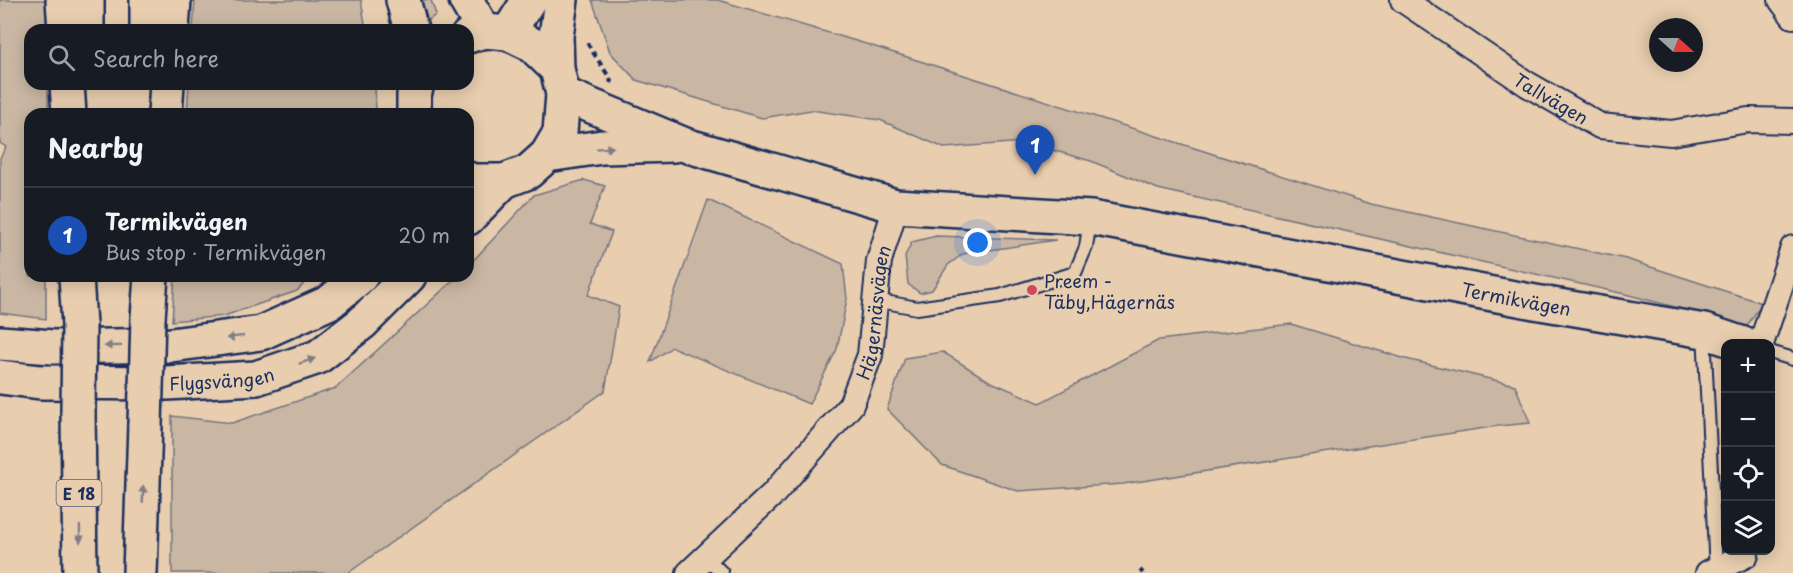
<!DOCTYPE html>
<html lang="en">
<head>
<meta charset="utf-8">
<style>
	body { margin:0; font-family:"Playpen Sans",sans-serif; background:#20242c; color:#f1f3f6 }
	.controls { position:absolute; right:18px; bottom:18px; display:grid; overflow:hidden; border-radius:12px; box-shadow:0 3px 15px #0003 }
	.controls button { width:54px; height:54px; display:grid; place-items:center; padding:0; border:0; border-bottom:2px solid #363941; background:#171b24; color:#f1f3f6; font:30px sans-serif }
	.compass { position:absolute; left:1649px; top:18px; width:54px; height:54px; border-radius:50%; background:#171b24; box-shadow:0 3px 15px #0003; rotate:111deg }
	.you { position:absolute; left:978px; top:243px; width:21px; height:21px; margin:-15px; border:4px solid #fff; border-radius:50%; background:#1a73e8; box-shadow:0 0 0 9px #1a73e833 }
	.badge { display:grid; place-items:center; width:39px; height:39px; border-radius:50%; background:#d1495b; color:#fff; font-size:20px; font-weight:700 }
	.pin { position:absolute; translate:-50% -50px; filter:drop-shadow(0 2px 3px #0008) }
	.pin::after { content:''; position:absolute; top:32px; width:21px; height:18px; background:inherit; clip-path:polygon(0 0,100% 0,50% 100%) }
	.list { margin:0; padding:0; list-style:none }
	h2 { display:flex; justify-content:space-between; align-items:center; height:78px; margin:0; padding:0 24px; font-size:26px }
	h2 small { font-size:20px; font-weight:400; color:#9ea1a6 }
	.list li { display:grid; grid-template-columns:39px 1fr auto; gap:18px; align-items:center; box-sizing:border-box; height:96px; padding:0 24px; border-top:2px solid #363941 }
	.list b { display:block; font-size:22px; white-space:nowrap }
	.list p { margin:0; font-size:20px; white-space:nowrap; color:#9ea1a6 }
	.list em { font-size:20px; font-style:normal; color:#9ea1a6 }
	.icon { flex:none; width:33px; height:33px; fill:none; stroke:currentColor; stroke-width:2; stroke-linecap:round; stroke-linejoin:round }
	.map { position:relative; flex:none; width:1793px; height:573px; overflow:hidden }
	.search { position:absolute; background:#171b24; box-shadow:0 3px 15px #0003; left:24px; top:24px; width:450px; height:66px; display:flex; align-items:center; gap:15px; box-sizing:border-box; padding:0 21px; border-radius:18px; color:#9ea1a6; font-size:22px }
	.panel { position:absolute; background:#171b24; box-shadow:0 3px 15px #0003; left:24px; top:108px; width:450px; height:174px; border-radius:18px }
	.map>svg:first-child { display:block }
	.green { fill:#cab7a3; stroke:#727380; stroke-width:1.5 }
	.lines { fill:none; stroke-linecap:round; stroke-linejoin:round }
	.lane-casing { stroke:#1b2f5e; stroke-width:16 }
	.street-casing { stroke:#1b2f5e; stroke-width:28 }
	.secondary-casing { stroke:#1b2f5e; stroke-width:38 }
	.highway-casing { stroke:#1b2f5e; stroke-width:38 }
	.path { stroke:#1b2f5e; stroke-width:4; stroke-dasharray:6 4.5; stroke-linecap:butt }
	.lane { stroke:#e8ceaf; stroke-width:12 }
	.street { stroke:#e8ceaf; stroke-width:24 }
	.secondary { stroke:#e8ceaf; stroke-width:33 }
	.highway { stroke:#e8ceaf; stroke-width:33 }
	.highway-bridge-casing { stroke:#1b2f5e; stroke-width:38; stroke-linecap:butt }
	.highway-bridge { stroke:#e8ceaf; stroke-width:33 }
	.oneway { fill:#827e86 }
	.poi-dot { fill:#d1495b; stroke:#e8ceaf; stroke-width:2 }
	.labels { text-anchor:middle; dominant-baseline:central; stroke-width:4.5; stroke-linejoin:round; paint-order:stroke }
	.shield { fill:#e8ceaf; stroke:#585f76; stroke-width:1.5 }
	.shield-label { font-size:16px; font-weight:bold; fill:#1b2f5e }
	.street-label { font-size:18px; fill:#1b2f5e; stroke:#e8ceaf }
	.poi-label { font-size:18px; fill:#1b2f5e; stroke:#e8ceaf; text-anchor:start }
</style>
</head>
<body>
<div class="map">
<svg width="1793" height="573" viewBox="0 0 1793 573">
	<rect width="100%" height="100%" fill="#e8ceaf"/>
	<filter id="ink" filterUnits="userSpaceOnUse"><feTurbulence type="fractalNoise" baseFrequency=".0167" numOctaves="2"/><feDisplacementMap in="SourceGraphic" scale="12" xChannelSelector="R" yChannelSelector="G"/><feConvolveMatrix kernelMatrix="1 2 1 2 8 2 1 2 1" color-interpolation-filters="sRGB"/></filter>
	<g filter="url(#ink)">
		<!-- green -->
		<path class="green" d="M0,0H48V30H30V84H48V114H30V276H46V319L0,313V158L6,147L0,143Z
			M195,0H361L366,30H193Z
			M418,0H431L436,15L424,23Z
			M592,0H718L866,44L1371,204L1626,259L1762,303L1747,326L1629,295L1158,189L1091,161L1024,142L944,148L880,120L811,110L762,118L636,80L610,52Z
			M189,84H375L376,114H187Z
			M584,180L605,186L590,224L612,232L588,295L619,307L605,391L348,573H172V416L232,423L336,388L458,276H468V266L534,195Z
			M708,200L843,264L847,299L837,349L809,404L672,347L650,362Z
			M936,236L1056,240L963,254L948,265L932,290L920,293L908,284L905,256L912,242Z
			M175,276H311L297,291L224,316L172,321Z
			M1291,324L1406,359L1515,385L1530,423L1498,426L1123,484L1018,491L942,465L887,409L905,358L943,352L989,381L1040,403L1159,340Z"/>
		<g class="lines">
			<!-- lane casing -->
			<g class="lane-casing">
				<path id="lane" d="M875,300L917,308L1000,296L1075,273L1086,247L1090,220
					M1704,332L1716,571
					M1770,352L1793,359
					M707,558L722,573"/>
			</g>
			<!-- street casing -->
			<g class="street-casing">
				<g id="street">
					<path id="s1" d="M1403,0L1527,84L1600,126L1671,133L1748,120L1793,121"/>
					<path d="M1781,0L1793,16"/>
					<path d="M1761,344L1793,248"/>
					<path id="s2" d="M689,573L773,494L851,405L870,355L879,261L896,206"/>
					<path d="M1708,573L1746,555"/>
				</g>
			</g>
			<!-- secondary casing -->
			<g class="secondary-casing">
				<g id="secondary">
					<path d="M508,33L529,0"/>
					<path d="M468,36L484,31L508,33L531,44L557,69L563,94L560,133L547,155L528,172L504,181H473L468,179"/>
					<path d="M557,69L556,36L561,0"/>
					<path id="s3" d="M563,94L685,145L896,206L1091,218L1535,302L1704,331L1743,344"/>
					<path d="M414,114V95L417,84"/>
					<path d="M547,155L602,147L674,145"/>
					<path d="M468,218L504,181"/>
					<path d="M0,343L53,347L171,345L261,333L330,302L361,276"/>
					<path id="s4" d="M0,377L40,382L167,383L256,378L318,357L362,323L409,276"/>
				</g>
			</g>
			<!-- highway casing -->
			<g class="highway-casing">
				<path id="highway" d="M63,0L65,30
					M147,0V30
					M403,0L411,30
					M466,0L484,31
					M87,30V0
					M172,30L174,0
					M67,84L69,114
					M165,114L167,84
					M76,276L79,325
					M148,318L151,276
					M78,412L80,573
					M140,573L145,424"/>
			</g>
			<!-- path -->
			<path class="path" d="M587,43L611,80L610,83
				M1140,573L1143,570"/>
			<!-- lane -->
			<use href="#lane" class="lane"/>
			<!-- street -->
			<use href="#street" class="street"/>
			<!-- secondary -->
			<use href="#secondary" class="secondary"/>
			<!-- highway -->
			<use href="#highway" class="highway"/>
			<!-- highway-bridge casing -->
			<g class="highway-bridge-casing">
				<path id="highway-bridge" d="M78,412L79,325
					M145,424L148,318"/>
			</g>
			<!-- highway-bridge -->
			<use href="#highway-bridge" class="highway-bridge"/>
		</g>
		<!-- one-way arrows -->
		<defs><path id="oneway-solid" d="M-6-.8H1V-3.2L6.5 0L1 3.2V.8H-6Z" transform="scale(1.5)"/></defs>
		<g class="oneway">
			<use href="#oneway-solid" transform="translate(605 148) rotate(-4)"/>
			<use href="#oneway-solid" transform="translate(235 337) rotate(173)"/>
			<use href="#oneway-solid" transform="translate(113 346) rotate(179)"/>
			<use href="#oneway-solid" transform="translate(307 361) rotate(-19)"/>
			<use href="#oneway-solid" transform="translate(143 494) rotate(-88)"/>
			<use href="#oneway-solid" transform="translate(80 534) rotate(89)"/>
		</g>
	</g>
	<!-- markers -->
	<circle class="poi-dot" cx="1032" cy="290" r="6"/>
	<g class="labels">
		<!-- shield labels -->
		<rect class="shield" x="56.5" y="480" width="45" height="26" rx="4.5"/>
		<g class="shield-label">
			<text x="79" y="493">E 18</text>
		</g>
		<!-- street labels -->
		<g class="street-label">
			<text stroke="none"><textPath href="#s1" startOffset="178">Tallvägen</textPath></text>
			<text stroke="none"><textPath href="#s3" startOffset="980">Termikvägen</textPath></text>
			<text stroke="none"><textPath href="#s2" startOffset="330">Hägernäsvägen</textPath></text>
			<text stroke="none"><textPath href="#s4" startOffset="222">Flygsvängen</textPath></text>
		</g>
		<!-- poi labels -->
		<g class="poi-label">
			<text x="1044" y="280">Preem -<tspan x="1044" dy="21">Täby,Hägernäs</tspan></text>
		</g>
	</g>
</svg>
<div class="controls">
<button>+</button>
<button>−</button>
<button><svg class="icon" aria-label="locate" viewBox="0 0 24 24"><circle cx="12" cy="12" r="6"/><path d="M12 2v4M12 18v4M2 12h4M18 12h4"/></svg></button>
<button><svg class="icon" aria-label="layers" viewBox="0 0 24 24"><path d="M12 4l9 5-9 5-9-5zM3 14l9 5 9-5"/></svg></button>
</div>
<svg class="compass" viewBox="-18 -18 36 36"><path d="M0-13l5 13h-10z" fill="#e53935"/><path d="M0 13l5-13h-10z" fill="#9ea1a6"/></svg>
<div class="you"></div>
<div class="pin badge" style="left:1035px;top:175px;background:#1a4fb4">1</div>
<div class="search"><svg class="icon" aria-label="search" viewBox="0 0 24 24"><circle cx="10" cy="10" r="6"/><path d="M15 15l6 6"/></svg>Search here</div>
<section class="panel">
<h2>Nearby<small></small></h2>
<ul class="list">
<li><span class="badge" style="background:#1a4fb4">1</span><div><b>Termikvägen</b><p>Bus stop · Termikvägen</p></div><em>20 m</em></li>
</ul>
</section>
</div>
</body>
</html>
